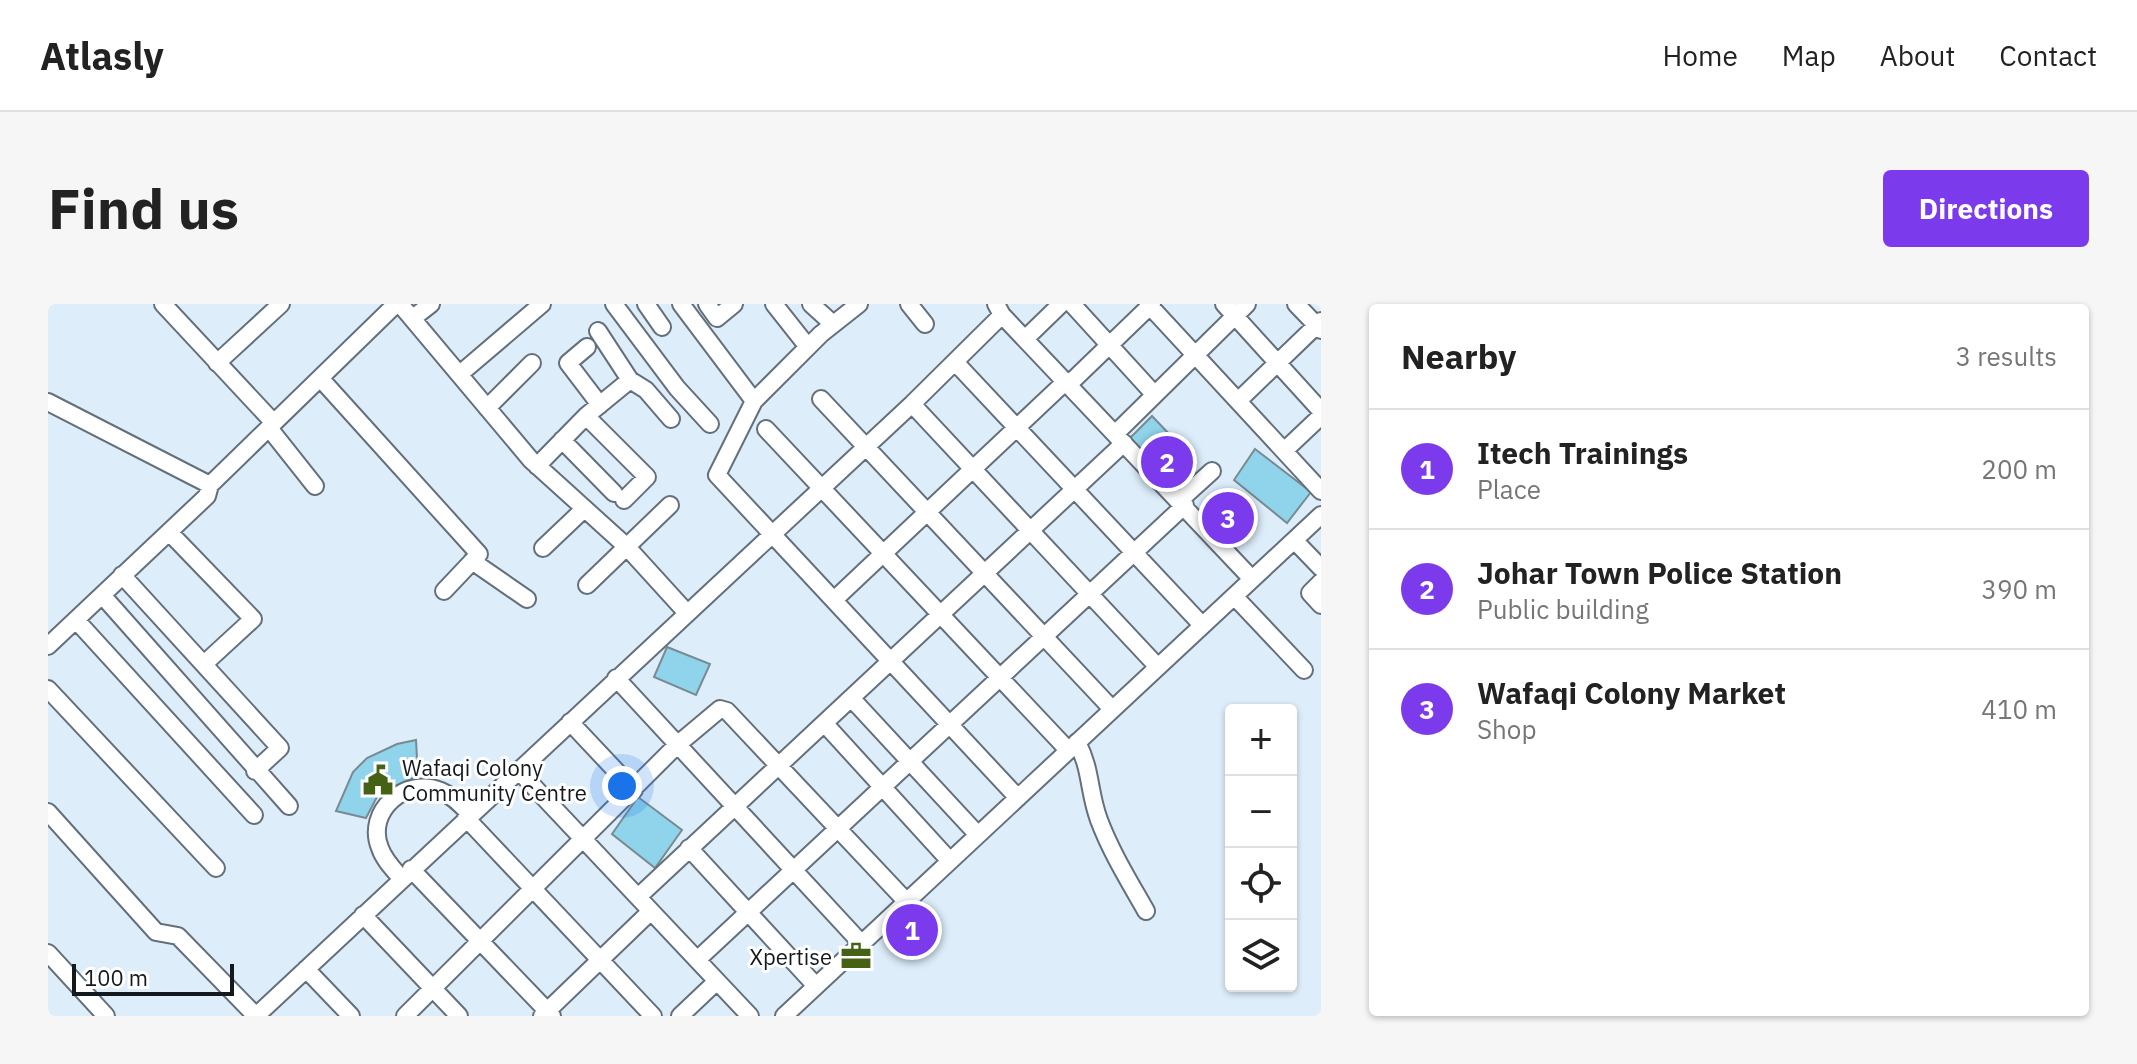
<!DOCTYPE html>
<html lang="en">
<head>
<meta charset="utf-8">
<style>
	body { margin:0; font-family:"IBM Plex Sans",sans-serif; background:#f6f6f6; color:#222 }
	.controls { position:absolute; right:24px; bottom:24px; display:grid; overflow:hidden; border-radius:8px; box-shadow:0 2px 6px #0004 }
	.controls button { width:72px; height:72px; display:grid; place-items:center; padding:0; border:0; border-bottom:2px solid #e0e0e0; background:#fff; color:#222; font:40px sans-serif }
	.scale { position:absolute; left:24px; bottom:20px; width:162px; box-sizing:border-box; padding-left:8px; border:4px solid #13191d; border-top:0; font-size:22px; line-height:28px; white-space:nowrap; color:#13191d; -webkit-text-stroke:6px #fff; paint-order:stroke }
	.you { position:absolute; left:574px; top:482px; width:28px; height:28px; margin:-20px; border:6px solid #fff; border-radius:50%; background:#1a73e8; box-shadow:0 0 0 12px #1a73e833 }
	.badge { display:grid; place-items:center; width:52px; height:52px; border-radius:50%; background:#7c3aed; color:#fff; font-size:26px; font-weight:700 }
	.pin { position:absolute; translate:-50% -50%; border:4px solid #fff; box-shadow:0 2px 8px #0006 }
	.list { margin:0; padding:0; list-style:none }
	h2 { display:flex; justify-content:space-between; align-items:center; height:104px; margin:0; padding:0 32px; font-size:34px }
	h2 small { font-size:26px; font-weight:400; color:#767676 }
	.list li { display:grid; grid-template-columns:52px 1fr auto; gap:24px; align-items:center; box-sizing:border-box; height:120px; padding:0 32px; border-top:2px solid #e0e0e0 }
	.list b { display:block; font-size:30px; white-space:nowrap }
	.list p { margin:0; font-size:26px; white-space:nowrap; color:#767676 }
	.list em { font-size:26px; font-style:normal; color:#767676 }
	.icon { flex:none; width:44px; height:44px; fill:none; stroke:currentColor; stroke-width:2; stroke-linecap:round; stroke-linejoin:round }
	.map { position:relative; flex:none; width:1273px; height:712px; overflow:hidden; border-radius:8px }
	header { display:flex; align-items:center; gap:48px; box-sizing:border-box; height:112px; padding:0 40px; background:#fff; border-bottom:2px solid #e0e0e0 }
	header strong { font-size:38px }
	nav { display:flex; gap:44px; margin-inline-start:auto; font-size:28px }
	.intro { display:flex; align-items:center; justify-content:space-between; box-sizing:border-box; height:192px; padding:0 48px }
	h1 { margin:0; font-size:56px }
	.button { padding:20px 36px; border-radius:8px; background:#7c3aed; color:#fff; font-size:28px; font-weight:700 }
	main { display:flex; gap:48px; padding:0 48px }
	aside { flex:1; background:#fff; border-radius:8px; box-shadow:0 2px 6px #0004 }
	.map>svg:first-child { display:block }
	.building { fill:#90d4eb; stroke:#788b92; stroke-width:2 }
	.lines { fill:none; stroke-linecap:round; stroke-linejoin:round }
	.minor-casing { stroke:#63707c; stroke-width:20 }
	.minor { stroke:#fff; stroke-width:16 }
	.labels { text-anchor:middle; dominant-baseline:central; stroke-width:6; stroke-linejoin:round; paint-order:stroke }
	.poi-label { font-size:22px; fill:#13191d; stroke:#fff; text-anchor:start }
</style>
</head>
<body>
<header>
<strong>Atlasly</strong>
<nav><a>Home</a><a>Map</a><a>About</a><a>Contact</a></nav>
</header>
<div class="intro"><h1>Find us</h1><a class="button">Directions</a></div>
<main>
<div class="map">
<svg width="1273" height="712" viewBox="0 0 1273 712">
	<rect width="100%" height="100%" fill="#ddedfa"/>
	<!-- building -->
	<path class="building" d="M1104,112L1143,153L1119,177L1080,136Z
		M1207,145L1263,188L1239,219L1186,176Z
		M619,343L662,360L648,391L606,373Z
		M368,436L370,472L331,489L318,514L288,507L305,468L319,454L349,440Z
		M590,493L634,526L607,564L564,530Z"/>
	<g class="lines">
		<!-- minor casing -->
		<g class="minor-casing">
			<path id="minor" d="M115,0L226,119
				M352,0L483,156L578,242L639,309
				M566,0L629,84L662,120
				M598,0L614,23
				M633,0L706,97
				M659,0L669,14L686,0
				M726,0L760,43
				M763,0L785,20
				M811,0L773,30L706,97L669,171L970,494
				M861,0L877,20
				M948,0L954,11L1204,275
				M1024,0L1106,90
				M1100,0L1273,187
				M1176,0L1273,107
				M1248,0L1273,26
				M365,14L383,0
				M550,27L582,76
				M977,35L1013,0
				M539,43L520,59L552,101
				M907,58L1154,321
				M169,59L233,0
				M413,69L494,0
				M272,74L431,250L396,287
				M1019,82L1104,0
				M773,95L1064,405
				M1190,97L1273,17
				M0,98L162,181
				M864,100L1109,362
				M439,104L484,59
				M538,112L599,173L576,196
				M221,124L267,182
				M718,125L1020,446
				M1068,129L1199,0
				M514,136L566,189
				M1236,147L1273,112
				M489,162L538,112L582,76L598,86L623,115
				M1132,196L1164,167
				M121,228L205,315L156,360
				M1247,237L1273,264
				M495,244L535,206
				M424,257L479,295
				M74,271L232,444L207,467
				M1273,278L1262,289L1273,301
				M539,281L622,201
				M54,291L241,502
				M1186,292L1256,366
				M786,296L1016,79
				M28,316L206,511
				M0,342L159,192L162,181L348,0
				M568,374L813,639
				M0,385L168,564
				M804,395L930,531
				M522,418L586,486
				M777,420L902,557
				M1029,438C1044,467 1040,486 1051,516C1063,548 1081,577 1098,607
				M470,466L702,712
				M0,508L108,628L130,632L208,712
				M418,514L605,712
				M641,544L768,682
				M363,565L504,712
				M354,575C346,566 336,556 332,544C317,507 358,472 393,487C405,492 413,501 422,510
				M590,593L1076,139
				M315,611L411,712
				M0,649L58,712
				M649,656L1137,201
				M258,665L303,712
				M208,712L864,100L954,11
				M357,712L629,441L672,405L679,407L858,597
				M494,712L603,607
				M632,712L669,677
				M736,712L1273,211"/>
		</g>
		<!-- minor -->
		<use href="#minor" class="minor"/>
	</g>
	<!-- icons -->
	<defs>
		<g id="civic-bare" transform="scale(2.4)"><path d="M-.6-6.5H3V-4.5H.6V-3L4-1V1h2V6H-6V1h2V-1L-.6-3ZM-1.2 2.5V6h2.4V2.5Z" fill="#456214" stroke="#fff" stroke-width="2.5" paint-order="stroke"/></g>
		<g id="office-bare" transform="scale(2.4)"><path d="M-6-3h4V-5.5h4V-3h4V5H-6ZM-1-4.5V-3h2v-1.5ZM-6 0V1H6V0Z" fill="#456214" stroke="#fff" stroke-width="2.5" paint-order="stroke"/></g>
	</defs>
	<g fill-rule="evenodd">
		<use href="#civic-bare" x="330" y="476"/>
		<use href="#office-bare" x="808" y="652"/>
	</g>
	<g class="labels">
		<!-- poi labels -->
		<g class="poi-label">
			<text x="354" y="463">Wafaqi Colony<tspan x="354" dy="25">Community Centre</tspan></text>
			<text x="784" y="652" text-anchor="end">Xpertise</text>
		</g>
	</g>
</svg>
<div class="controls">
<button>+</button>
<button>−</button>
<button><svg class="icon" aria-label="locate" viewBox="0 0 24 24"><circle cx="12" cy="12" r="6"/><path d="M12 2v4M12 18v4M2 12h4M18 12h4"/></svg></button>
<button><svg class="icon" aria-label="layers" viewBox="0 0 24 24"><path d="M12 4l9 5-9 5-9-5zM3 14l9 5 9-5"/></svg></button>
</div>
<div class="scale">100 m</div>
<div class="you"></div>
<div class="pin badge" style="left:864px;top:626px">1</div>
<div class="pin badge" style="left:1119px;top:158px">2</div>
<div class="pin badge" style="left:1180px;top:214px">3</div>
</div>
<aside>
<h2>Nearby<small>3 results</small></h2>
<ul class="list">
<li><span class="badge">1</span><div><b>Itech Trainings</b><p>Place</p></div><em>200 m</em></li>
<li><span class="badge">2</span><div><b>Johar Town Police Station</b><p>Public building</p></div><em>390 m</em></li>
<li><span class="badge">3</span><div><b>Wafaqi Colony Market</b><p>Shop</p></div><em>410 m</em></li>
</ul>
</aside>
</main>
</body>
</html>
